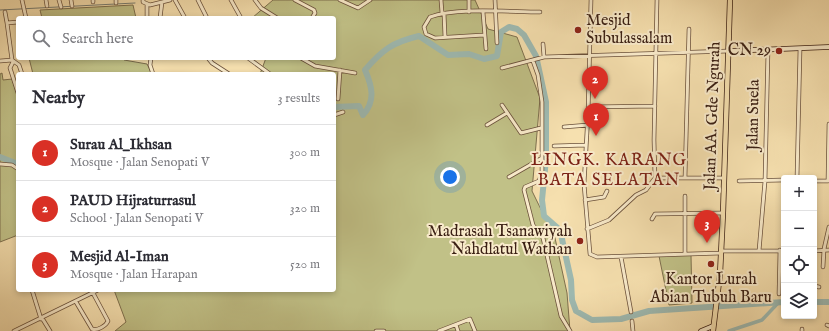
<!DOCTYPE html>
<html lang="en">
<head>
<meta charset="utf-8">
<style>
	body { margin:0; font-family:"IM FELL English",serif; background:#f2f2f3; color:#2b2b33 }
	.controls { position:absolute; right:12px; bottom:12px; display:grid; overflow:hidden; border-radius:4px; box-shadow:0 2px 6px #0003 }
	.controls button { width:36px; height:36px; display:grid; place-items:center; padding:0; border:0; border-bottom:1px solid #e1e1e2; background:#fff; color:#2b2b33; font:20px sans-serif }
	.you { position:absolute; left:450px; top:177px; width:14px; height:14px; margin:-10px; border:3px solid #fff; border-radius:50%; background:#1a73e8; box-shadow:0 0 0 6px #1a73e833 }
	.badge { display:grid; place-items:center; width:26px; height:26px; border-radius:50%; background:#d93025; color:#fff; font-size:13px; font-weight:700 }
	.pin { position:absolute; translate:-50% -33px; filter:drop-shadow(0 1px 2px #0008) }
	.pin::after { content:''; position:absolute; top:21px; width:14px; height:12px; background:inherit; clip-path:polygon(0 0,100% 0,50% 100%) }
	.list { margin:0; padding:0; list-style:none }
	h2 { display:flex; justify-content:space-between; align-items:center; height:52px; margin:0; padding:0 16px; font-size:17px }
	h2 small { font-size:13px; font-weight:400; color:#7c7c81 }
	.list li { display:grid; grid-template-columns:26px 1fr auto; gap:12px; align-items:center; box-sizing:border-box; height:56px; padding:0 16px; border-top:1px solid #e1e1e2 }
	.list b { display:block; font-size:15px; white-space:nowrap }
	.list p { margin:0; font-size:13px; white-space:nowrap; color:#7c7c81 }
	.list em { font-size:13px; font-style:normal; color:#7c7c81 }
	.icon { flex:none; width:22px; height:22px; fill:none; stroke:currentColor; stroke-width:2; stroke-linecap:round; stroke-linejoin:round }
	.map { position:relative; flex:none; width:829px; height:331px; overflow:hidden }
	.search { position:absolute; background:#fff; box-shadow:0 2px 6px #0003; left:16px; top:16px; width:320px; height:44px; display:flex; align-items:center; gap:10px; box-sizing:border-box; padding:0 14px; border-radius:4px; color:#7c7c81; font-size:15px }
	.panel { position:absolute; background:#fff; box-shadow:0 2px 6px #0003; left:16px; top:72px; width:320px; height:220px; border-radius:4px }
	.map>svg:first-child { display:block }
	.green { fill:#c1c187; stroke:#7e704e }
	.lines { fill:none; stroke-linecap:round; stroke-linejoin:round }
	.stream { stroke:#767d73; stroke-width:1 }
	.canal { stroke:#9ebbb3; stroke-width:3.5 }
	.river { stroke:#9ebbb3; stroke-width:6 }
	.street-casing { stroke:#6a503b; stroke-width:4.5 }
	.secondary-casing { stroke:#3b2014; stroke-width:5.5 }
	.primary-casing { stroke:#3b2014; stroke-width:6 }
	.street { stroke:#f9ebcb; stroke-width:3 }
	.secondary { stroke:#f9ebcb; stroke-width:4 }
	.primary { stroke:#f6e0af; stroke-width:4.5 }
	.poi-dot { fill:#8f2418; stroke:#f9ebcb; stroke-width:1.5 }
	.labels { text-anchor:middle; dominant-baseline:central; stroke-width:4; stroke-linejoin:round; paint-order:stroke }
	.poi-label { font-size:16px; fill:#3b2014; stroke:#f9ebcb; text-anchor:end }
	.street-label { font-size:16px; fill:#3b2014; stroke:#f9ebcb }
	.neighbourhood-label { font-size:17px; letter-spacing:1px; fill:#7a1f14; stroke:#f9ebcb }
</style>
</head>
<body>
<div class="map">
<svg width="829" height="331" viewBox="0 0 829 331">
	<rect width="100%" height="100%" fill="#f6e0af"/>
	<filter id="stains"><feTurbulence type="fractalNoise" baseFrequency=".005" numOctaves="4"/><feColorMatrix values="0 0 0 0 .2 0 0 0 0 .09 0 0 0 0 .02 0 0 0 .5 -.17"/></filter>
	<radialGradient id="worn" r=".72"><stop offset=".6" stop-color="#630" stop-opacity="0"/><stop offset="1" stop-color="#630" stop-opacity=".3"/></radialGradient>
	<!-- green -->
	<path class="green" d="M273,0H475L488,29L517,37L540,98L532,191L555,238L567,293L570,331H115L126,322L114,290H334V74H260L266,58H334V18H252Z
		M133,5L136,18H42L40,10Z
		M29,58H123L124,60L147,64L152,74H33Z
		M2,73L3,80L12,79L18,97V235L0,242V74Z
		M691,255L692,303L669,305L659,256Z"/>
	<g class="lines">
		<!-- stream -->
		<path class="stream" d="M0,10L135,3"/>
		<!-- canal -->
		<path class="canal" d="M729,331L762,320L779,302"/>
		<!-- river -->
		<path class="river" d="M334,107L359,106L363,115C376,101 372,86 365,70C382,50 393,42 419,36L448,55L469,54L484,59L497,56L501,32L509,27L517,29L524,35L536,56L546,102V159L542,200L544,216L560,230L571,280L572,300L576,311L592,320L621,319L649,311L784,302
			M0,157L18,164
			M814,302H829"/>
		<!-- street casing -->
		<g class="street-casing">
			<path id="street" d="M22,0L26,18
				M46,0L47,6
				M59,0L61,7
				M71,0L72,6
				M93,0V2
				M116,0V3
				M143,0V2L150,5L170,0
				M175,0L185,18
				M198,0L207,18
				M231,0L241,18
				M255,0L261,8L277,18
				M295,0L314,10L315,13L312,18
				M340,0L358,8L370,0
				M441,0L442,13
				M469,0V12
				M495,0L497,43
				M591,0L588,114L584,184L590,254L597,257L721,253
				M657,0L654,140L655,178H723
				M147,4V18
				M5,12L7,23
				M483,12L486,49
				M444,13L445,37
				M160,18L162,2
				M484,35L435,38L426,34L424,27L430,17C456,7 511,12 540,12
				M543,44L544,57
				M151,58L150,65L153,74
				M208,58L212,63L229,74
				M248,58L270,74
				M301,58L315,66L355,73
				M12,60L7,23L18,22
				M0,61L12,60L19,65L22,74
				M533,61L538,75L542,102V173L539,181L525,187L524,190L533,225L543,238L561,316L570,331
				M13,62L10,68L18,93
				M502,68L544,57L729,51
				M338,99L340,70
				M502,105L521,133L541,128
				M589,107L655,106
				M334,115L343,112
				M487,125L507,113
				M564,127L588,125
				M554,146L586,145
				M0,164L12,165L18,169
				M509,177L542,158
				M685,178L689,29
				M797,178L800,49
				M739,181L784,180
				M814,181H828
				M828,181L829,124
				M685,196V254
				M585,200L604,197L607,191
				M652,219L655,214L723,213
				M587,229L609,220L636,195L646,190L655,178
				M721,251H784
				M759,251L765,181L768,50
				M814,251L829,250
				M621,257L631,312
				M823,267L824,249L829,227
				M814,286L819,287
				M32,290L41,319
				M779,294L780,250
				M76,302L92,329C97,331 106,326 108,321L93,293
				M42,318L50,331
				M632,321L633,331
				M456,325L458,331
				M827,325L829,326
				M14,331L98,290
				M376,331H384
				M439,331L470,319L475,331
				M802,331V329"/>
		</g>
		<!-- secondary casing -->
		<g class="secondary-casing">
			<path id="secondary" d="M729,51L829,47
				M701,331L713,326"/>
		</g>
		<!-- primary casing -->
		<g class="primary-casing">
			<path id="primary" d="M713,331L720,274L723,213L730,0"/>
		</g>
		<!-- street -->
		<use href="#street" class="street"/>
		<!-- secondary -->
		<use href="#secondary" class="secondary"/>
		<!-- primary -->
		<use href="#primary" class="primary"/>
	</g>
	<!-- markers -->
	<g class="poi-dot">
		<circle cx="578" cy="30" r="4"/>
		<circle cx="779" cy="51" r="4"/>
		<circle cx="580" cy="241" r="4"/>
		<circle cx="711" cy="264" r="4"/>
	</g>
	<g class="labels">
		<!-- poi labels -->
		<g class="poi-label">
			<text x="586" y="21" text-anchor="start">Mesjid<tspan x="586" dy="18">Subulassalam</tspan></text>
			<text x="771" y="51">CN 29</text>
			<text x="572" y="232">Madrasah Tsanawiyah<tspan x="572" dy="18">Nahdlatul Wathan</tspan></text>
			<text x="711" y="280" text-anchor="middle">Kantor Lurah<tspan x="711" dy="18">Abian Tubuh Baru</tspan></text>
		</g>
		<!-- street labels -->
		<g class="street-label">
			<text transform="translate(754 115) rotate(-89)">Jalan Suela</text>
			<text transform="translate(713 116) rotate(-88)">Jalan AA. Gde Ngurah</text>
		</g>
		<!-- neighbourhood labels -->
		<g class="neighbourhood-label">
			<text x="609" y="160">LINGK. KARANG<tspan x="609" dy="20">BATA SELATAN</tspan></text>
		</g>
	</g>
	<rect width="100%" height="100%" filter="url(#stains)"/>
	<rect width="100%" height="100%" fill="url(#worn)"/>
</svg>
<div class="controls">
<button>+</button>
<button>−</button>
<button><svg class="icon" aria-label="locate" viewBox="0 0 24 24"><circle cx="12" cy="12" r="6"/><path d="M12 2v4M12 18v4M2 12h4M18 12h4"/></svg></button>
<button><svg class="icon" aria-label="layers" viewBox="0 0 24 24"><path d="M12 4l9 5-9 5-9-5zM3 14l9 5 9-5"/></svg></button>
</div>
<div class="you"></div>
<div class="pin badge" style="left:596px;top:136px">1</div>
<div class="pin badge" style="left:595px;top:99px">2</div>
<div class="pin badge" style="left:707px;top:243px">3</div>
<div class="search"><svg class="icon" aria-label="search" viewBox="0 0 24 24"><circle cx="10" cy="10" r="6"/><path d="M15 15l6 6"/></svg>Search here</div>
<section class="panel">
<h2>Nearby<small>3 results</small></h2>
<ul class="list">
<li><span class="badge">1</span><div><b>Surau Al_Ikhsan</b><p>Mosque · Jalan Senopati V</p></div><em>300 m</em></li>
<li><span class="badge">2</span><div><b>PAUD Hijraturrasul</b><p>School · Jalan Senopati V</p></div><em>320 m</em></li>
<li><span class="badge">3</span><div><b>Mesjid Al-Iman</b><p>Mosque · Jalan Harapan</p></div><em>520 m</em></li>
</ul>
</section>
</div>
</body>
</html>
